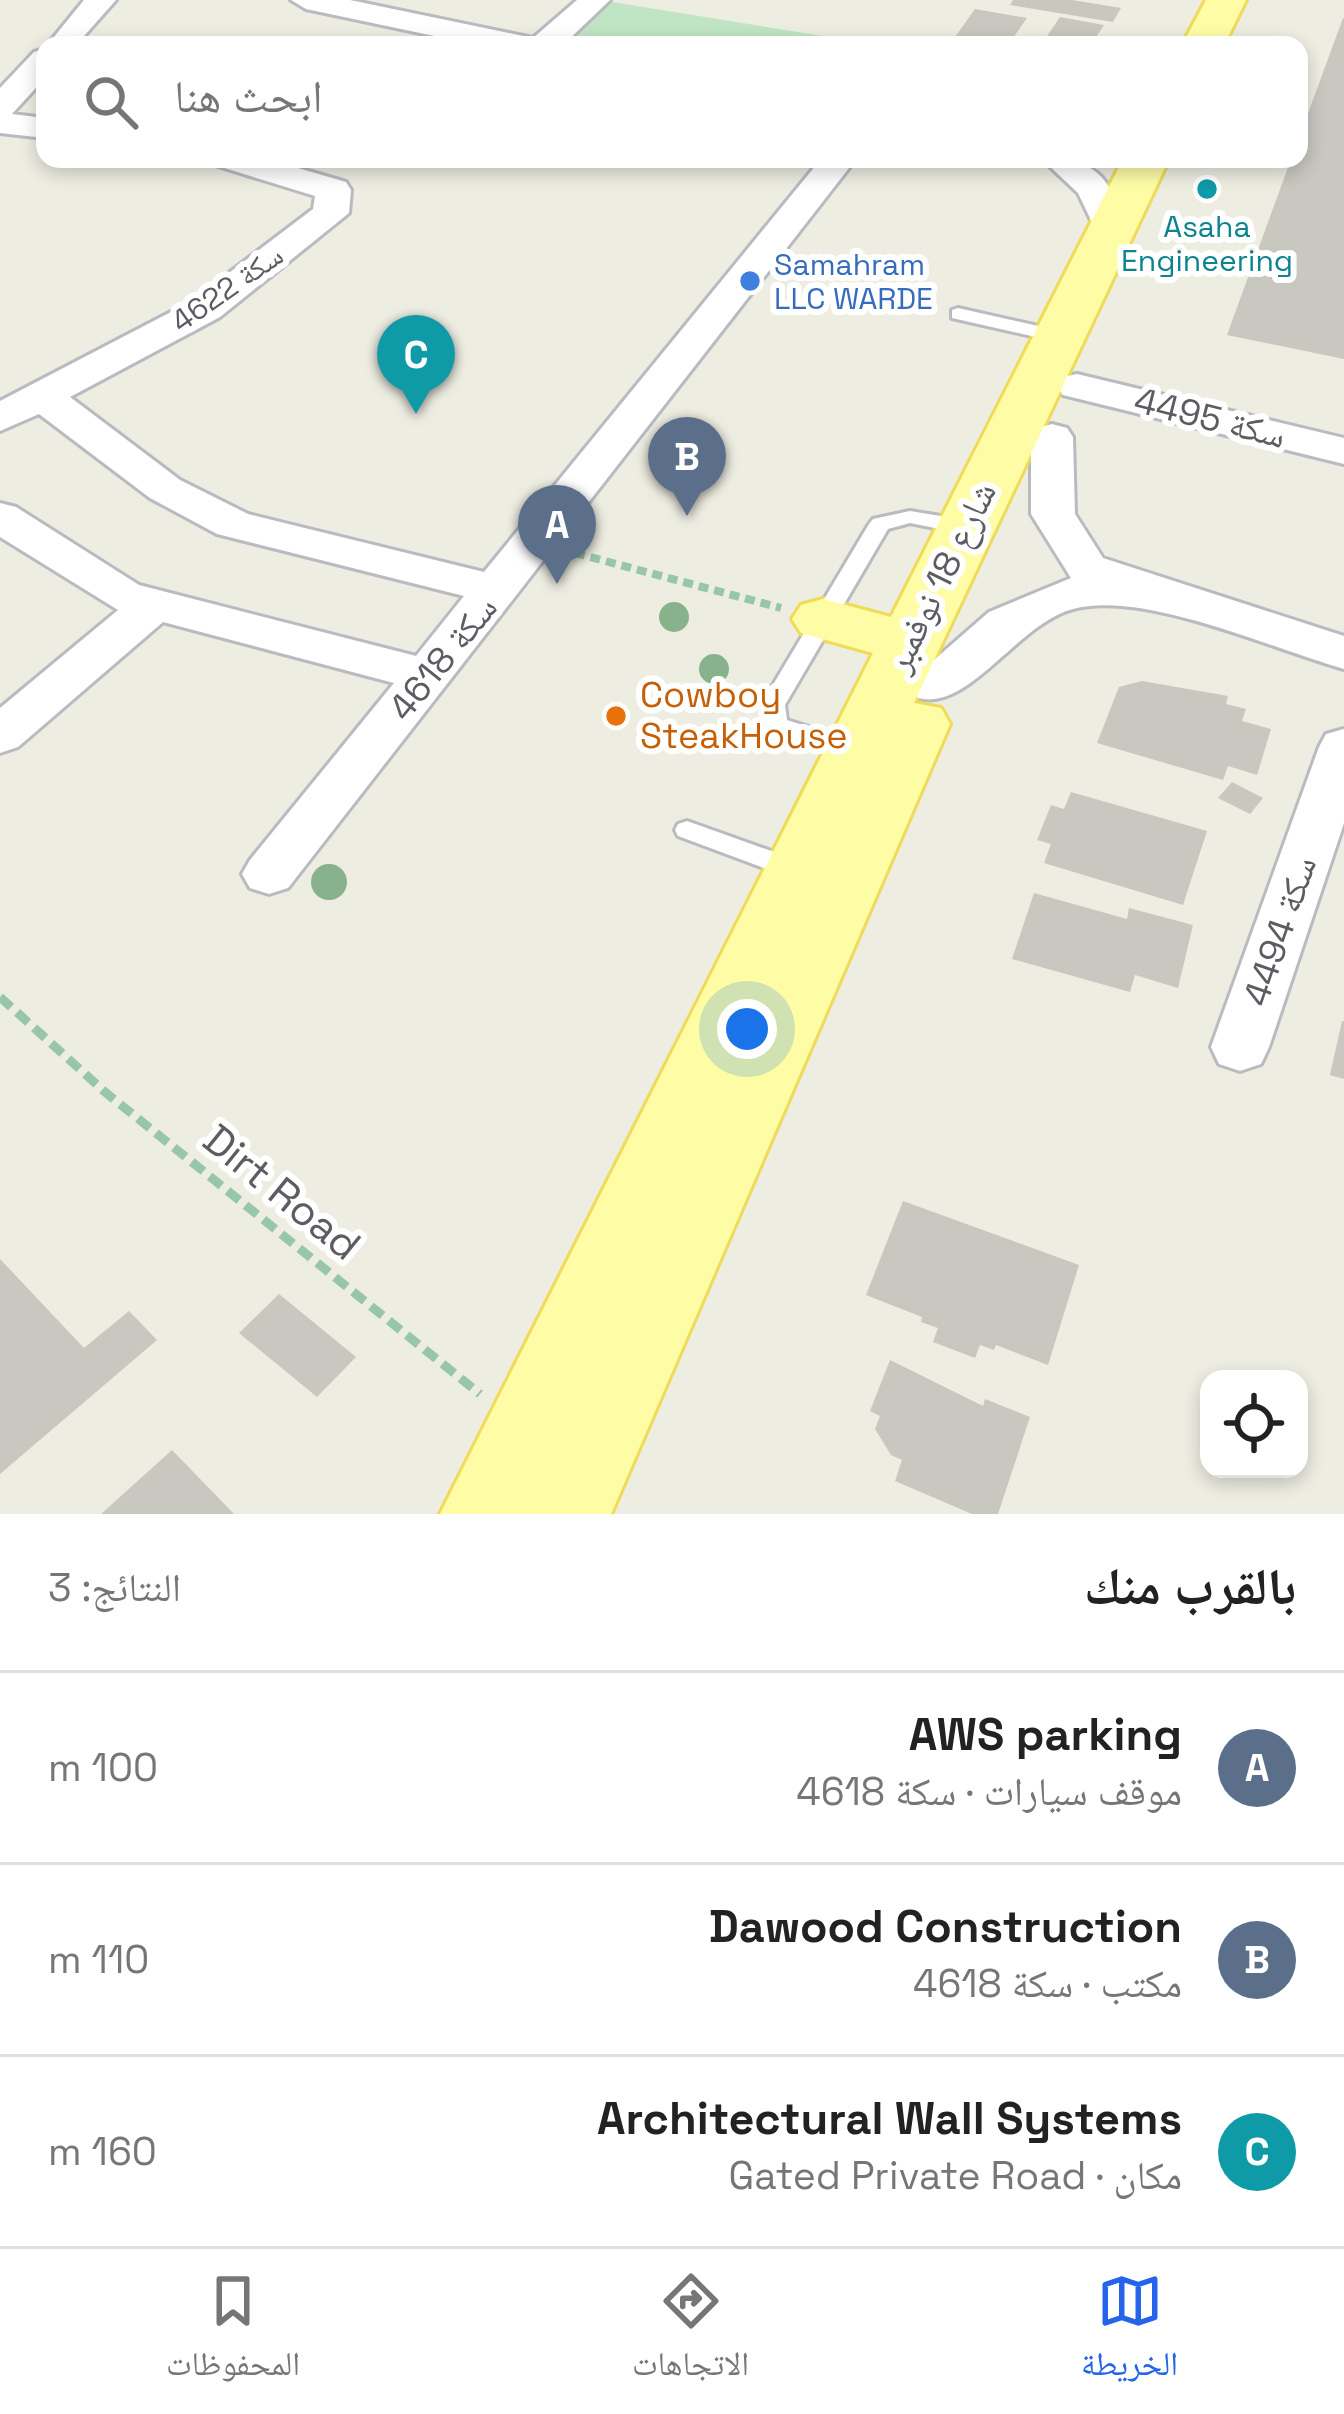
<!DOCTYPE html>
<html lang="ar">
<head>
<meta charset="utf-8">
<style>
	body { margin:0; font-family:"Space Grotesk","Noto Naskh Arabic",sans-serif; background:#f2f2f2; color:#222; direction:rtl }
	.controls { position:absolute; right:36px; bottom:36px; display:grid; overflow:hidden; border-radius:24px; box-shadow:0 6px 18px #0003 }
	.controls button { width:108px; height:108px; display:grid; place-items:center; padding:0; border:0; border-bottom:3px solid #e0e0e0; background:#fff; color:#222; font:60px sans-serif }
	.you { position:absolute; left:747px; top:1029px; width:42px; height:42px; margin:-30px; border:9px solid #fff; border-radius:50%; background:#1a73e8; box-shadow:0 0 0 18px #1a73e833 }
	.badge { display:grid; place-items:center; width:78px; height:78px; border-radius:50%; background:#2563eb; color:#fff; font-size:39px; font-weight:700 }
	.pin { position:absolute; translate:-50% -99px; filter:drop-shadow(0 3px 6px #0008) }
	.pin::after { content:''; position:absolute; top:63px; width:42px; height:36px; background:inherit; clip-path:polygon(0 0,100% 0,50% 100%) }
	.list { margin:0; padding:0; list-style:none }
	h2 { display:flex; justify-content:space-between; align-items:center; height:156px; margin:0; padding:0 48px; font-size:51px }
	h2 small { font-size:39px; font-weight:400; color:#767676 }
	.list li { display:grid; grid-template-columns:78px 1fr auto; gap:36px; align-items:center; box-sizing:border-box; height:192px; padding:0 48px; border-top:3px solid #e0e0e0 }
	.list b { display:block; font-size:45px; white-space:nowrap }
	.list p { margin:0; font-size:39px; white-space:nowrap; color:#767676 }
	.list em { font-size:39px; font-style:normal; color:#767676 }
	.icon { flex:none; width:66px; height:66px; fill:none; stroke:currentColor; stroke-width:2; stroke-linecap:round; stroke-linejoin:round }
	.map { position:relative; flex:none; width:1344px; height:1514px; overflow:hidden; direction:ltr }
	.search { position:absolute; background:#fff; box-shadow:0 6px 18px #0003; left:36px; right:36px; top:36px; height:132px; display:flex; align-items:center; gap:30px; box-sizing:border-box; padding:0 42px; border-radius:24px; color:#767676; font-size:45px }
	.sheet { height:732px; background:#fff }
	nav { display:flex; justify-content:space-around; align-items:center; box-sizing:border-box; height:168px; border-top:3px solid #e0e0e0; background:#fff; font-size:33px; color:#767676 }
	nav a { display:grid; justify-items:center; gap:6px }
	nav .on { color:#2563eb }
	.map>svg:first-child { display:block }
	.green { fill:#bfe5c4 }
	.building { fill:#c8c7c0 }
	.lines { fill:none; stroke-linecap:round; stroke-linejoin:round }
	.lane-casing { stroke:#babbc1; stroke-width:6 }
	.street-casing { stroke:#babbc1; stroke-width:6 }
	.primary-casing { stroke:#f0db59; stroke-width:6 }
	.path-far1 { stroke:#98c6ab; stroke-width:8; stroke-dasharray:10 6; stroke-linecap:butt }
	.path { stroke:#98c6ab; stroke-width:9; stroke-dasharray:15 8; stroke-linecap:butt }
	.lane { fill:#fff; fill-rule:evenodd }
	.street { fill:#fff; fill-rule:evenodd }
	.primary { fill:#fefda6; fill-rule:evenodd }
	.tree { fill:#87b28b }
	.culture-dot { fill:#0f9aa8; stroke:#fff; stroke-width:4.5 }
	.shop-dot { fill:#3f7fe0; stroke:#fff; stroke-width:4.5 }
	.food-dot { fill:#e8710a; stroke:#fff; stroke-width:4.5 }
	.labels { text-anchor:middle; dominant-baseline:central; stroke-width:12; stroke-linejoin:round; paint-order:stroke }
	.far-culture-label { font-size:30px; fill:#0d838f; stroke:#fff }
	.far-shop-label { font-size:30px; fill:#366cbe; stroke:#fff; text-anchor:start }
	.far-street-label { font-size:30px; fill:#5b5d63; stroke:#fff }
	.street-label { font-size:36px; fill:#5b5d63; stroke:#fff }
	.food-label { font-size:36px; fill:#c56008; stroke:#fff; text-anchor:start }
	.near-street-label { font-size:42px; fill:#5b5d63; stroke:#fff }
</style>
</head>
<body>
<div class="map">
<svg width="1344" height="1514" viewBox="0 0 1344 1514">
	<rect width="100%" height="100%" fill="#edede2"/>
	<!-- green -->
	<path class="green" d="M612,2L841,39L852,44L570,45L568,40Z"/>
	<!-- building -->
	<path class="building" d="M1013,0H1072L1121,8L1113,22L1010,5Z
		M975,9L1027,18L1008,45L950,44Z
		M1060,17L1104,25L1091,45H1041Z
		M1343,18H1344V359L1227,335L1291,159H1299V138Z
		M1142,681L1228,696L1226,704L1246,709L1242,721L1271,729L1257,775L1228,766L1223,780L1097,743L1119,687Z
		M1232,782L1263,798L1250,814L1218,798Z
		M1071,792L1207,831L1183,905L1044,863L1051,844L1037,840L1051,805L1064,809Z
		M1034,893L1127,919L1129,908L1193,925L1178,988L1135,975L1130,992L1012,959Z
		M1342,1021H1344V1079L1330,1075Z
		M903,1201L1079,1265L1048,1365L996,1345L994,1350L980,1345L975,1358L933,1342L938,1328L921,1322L922,1317L866,1295Z
		M0,1259L84,1348L129,1311L157,1340L0,1474Z
		M279,1294L356,1357L317,1397L239,1333Z
		M890,1360L983,1406L985,1399L1030,1417L998,1514H972L895,1481L902,1460L891,1455L875,1429L880,1416L870,1411Z
		M172,1450L234,1514H101Z"/>
	<g class="lines">
		<!-- lane casing -->
		<g class="lane-casing">
			<path id="lane" d="M958,308L1065,332L1067,336L1058,342L952,318V310Z
				M910,511L965,520L976,527L965,534L910,523L888,529L785,705L787,720L865,745L869,751L865,757L857,759L768,731L761,705L869,524L873,519Z
				M687,821L805,863L809,870L805,877L796,880L678,836L675,830L678,824Z"/>
		</g>
		<!-- street casing -->
		<g class="street-casing">
			<path id="street" d="M84,0H116L76,45L45,48Z
				M291,0H350L533,38L577,0H610L563,45H477L306,9Z
				M45,49V78L12,114L45,118V138L0,133V88L34,52Z
				M213,159H267L346,182L351,190L349,213L220,317L70,397L180,480L248,514L484,572L821,159H856L288,888L269,894L250,888L242,874L250,860L394,683L163,622L18,747L0,753V708L118,610L0,537V503L16,507L139,585L416,656L464,596L217,534L150,498L39,414L0,431V401L192,301L313,209L315,196L218,166Z
				M1042,159C1099,159 1107,177 1129,227L1124,235H1098L1078,193Z
				M1077,374L1344,438V464L1063,395L1057,386L1063,377Z
				M1052,424L1067,428L1073,437L1075,514L1103,558L1344,636V669C1272,649 1144,590 1073,609C1018,623 969,712 918,698L910,686L918,674L989,612L1071,578L1031,514V437L1037,428Z
				M1344,729V823L1269,1047L1261,1064L1240,1071L1219,1064L1211,1047L1319,747L1326,734Z"/>
		</g>
		<!-- primary casing -->
		<g class="primary-casing">
			<path id="primary" d="M1206,0H1246L1224,45H1182Z
				M1123,159H1169L914,703L941,708L950,724L611,1514H440L873,653L801,633L792,619L801,605L823,599L891,617Z"/>
		</g>
		<!-- path-far1 -->
		<path class="path-far1" d="M575,553L781,608"/>
		<!-- path -->
		<path class="path" d="M0,997L105,1092L480,1394"/>
		<!-- lane -->
		<use href="#lane" class="lane"/>
		<!-- street -->
		<use href="#street" class="street"/>
		<!-- primary -->
		<use href="#primary" class="primary"/>
	</g>
	<!-- trees -->
	<g class="tree">
		<circle cx="674" cy="617" r="15"/>
		<circle cx="714" cy="669" r="15"/>
		<circle cx="329" cy="882" r="18"/>
	</g>
	<!-- markers -->
	<circle class="culture-dot" cx="1207" cy="189" r="12"/>
	<circle class="shop-dot" cx="750" cy="281" r="12"/>
	<circle class="food-dot" cx="616" cy="716" r="12"/>
	<g class="labels">
		<!-- far-culture labels -->
		<g class="far-culture-label">
			<text x="1207" y="226">Asaha<tspan x="1207" dy="34">Engineering</tspan></text>
		</g>
		<!-- far-shop labels -->
		<g class="far-shop-label">
			<text x="774" y="264">Samahram<tspan x="774" dy="34">LLC WARDE</tspan></text>
		</g>
		<!-- far-street labels -->
		<g class="far-street-label">
			<text transform="translate(227 288) rotate(-35)">سكة 4622</text>
		</g>
		<!-- street labels -->
		<g class="street-label">
			<text transform="translate(1210 418) rotate(14)">سكة 4495</text>
			<text transform="translate(941 577) rotate(-64)">شارع 18 نوفمبر</text>
			<text transform="translate(443 658) rotate(-51)">سكة 4618</text>
			<text transform="translate(1280 931) rotate(-71)">سكة 4494</text>
		</g>
		<!-- food labels -->
		<g class="food-label">
			<text x="640" y="695">Cowboy<tspan x="640" dy="41">SteakHouse</tspan></text>
		</g>
		<!-- near-street labels -->
		<g class="near-street-label">
			<text transform="translate(282 1192) rotate(39)">Dirt Road</text>
		</g>
	</g>
</svg>
<div class="controls">
<button><svg class="icon" aria-label="locate" viewBox="0 0 24 24"><circle cx="12" cy="12" r="6"/><path d="M12 2v4M12 18v4M2 12h4M18 12h4"/></svg></button>
</div>
<div class="you"></div>
<div class="pin badge" style="left:557px;top:584px;background:#5c6f8a">A</div>
<div class="pin badge" style="left:687px;top:516px;background:#5c6f8a">B</div>
<div class="pin badge" style="left:416px;top:414px;background:#0f9aa8">C</div>
<div class="search"><svg class="icon" aria-label="search" viewBox="0 0 24 24"><circle cx="10" cy="10" r="6"/><path d="M15 15l6 6"/></svg>ابحث هنا</div>
</div>
<section class="sheet">
<h2>بالقرب منك<small>النتائج: 3</small></h2>
<ul class="list">
<li><span class="badge" style="background:#5c6f8a">A</span><div><b>AWS parking</b><p>موقف سيارات · سكة 4618</p></div><em>100 m</em></li>
<li><span class="badge" style="background:#5c6f8a">B</span><div><b>Dawood Construction</b><p>مكتب · سكة 4618</p></div><em>110 m</em></li>
<li><span class="badge" style="background:#0f9aa8">C</span><div><b>Architectural Wall Systems</b><p>مكان · Gated Private Road</p></div><em>160 m</em></li>
</ul>
</section>
<nav>
<a class="on"><svg class="icon" aria-label="map" viewBox="0 0 24 24"><path d="M3 6l6-2 6 2 6-2v14l-6 2-6-2-6 2zM9 4v14M15 6v14"/></svg>الخريطة</a>
<a><svg class="icon" aria-label="directions" viewBox="0 0 24 24"><path d="M12 3l9 9-9 9-9-9zM9 14v-3h6M13 9l2 2-2 2"/></svg>الاتجاهات</a>
<a><svg class="icon" aria-label="saved" viewBox="0 0 24 24"><path d="M7 4h10v16l-5-4-5 4z"/></svg>المحفوظات</a>
</nav>
</body>
</html>
